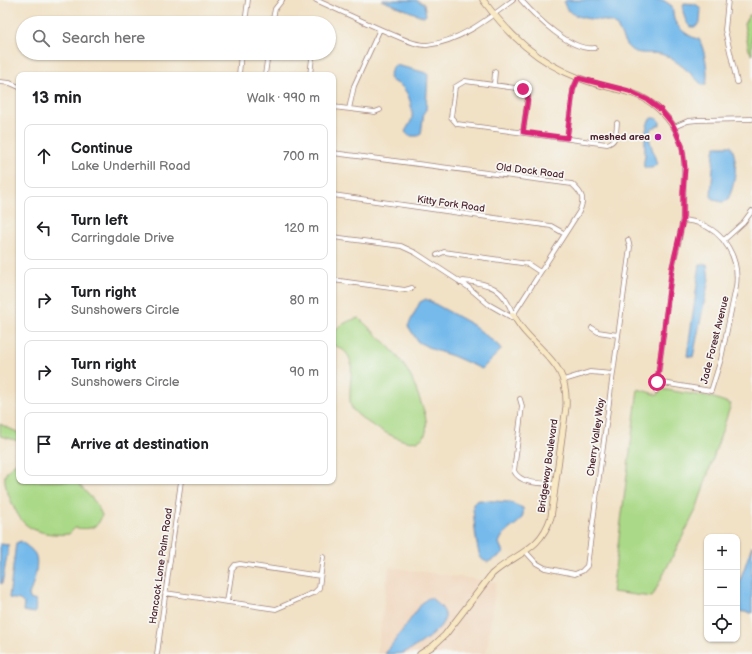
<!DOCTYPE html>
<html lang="en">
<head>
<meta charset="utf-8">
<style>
	body { margin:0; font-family:"Balsamiq Sans",sans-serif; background:#f2f2f2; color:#202124 }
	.controls { position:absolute; right:12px; bottom:12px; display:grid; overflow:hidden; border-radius:8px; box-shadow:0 1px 3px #0004 }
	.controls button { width:36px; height:36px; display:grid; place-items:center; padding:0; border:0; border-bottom:1px solid #e0e0e0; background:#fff; color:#202124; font:20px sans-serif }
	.stop { position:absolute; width:12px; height:12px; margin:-9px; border:3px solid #db2777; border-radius:50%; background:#fff }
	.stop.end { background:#db2777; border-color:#fff; box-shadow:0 1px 4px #0008 }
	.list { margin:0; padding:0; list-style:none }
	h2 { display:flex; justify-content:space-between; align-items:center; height:52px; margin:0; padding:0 16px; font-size:17px }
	h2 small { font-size:13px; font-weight:400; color:#757577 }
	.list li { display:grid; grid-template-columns:26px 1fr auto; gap:12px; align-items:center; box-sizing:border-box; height:64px; margin:0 8px 8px; padding:0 8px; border:1px solid #e0e0e0; border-radius:8px }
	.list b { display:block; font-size:15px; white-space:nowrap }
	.list p { margin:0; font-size:13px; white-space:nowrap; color:#757577 }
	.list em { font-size:13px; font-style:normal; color:#757577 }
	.icon { flex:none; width:22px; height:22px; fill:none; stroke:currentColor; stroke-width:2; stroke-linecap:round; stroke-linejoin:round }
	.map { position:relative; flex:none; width:752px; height:654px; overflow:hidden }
	.search { position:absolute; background:#fff; box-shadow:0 1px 3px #0004; left:16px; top:16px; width:320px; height:44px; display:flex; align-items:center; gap:10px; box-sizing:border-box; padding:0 14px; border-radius:22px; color:#757577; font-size:15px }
	.panel { position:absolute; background:#fff; box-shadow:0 1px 3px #0004; left:16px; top:72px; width:320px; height:412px; border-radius:8px }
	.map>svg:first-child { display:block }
	.built { fill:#f0d6bc }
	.green { fill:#aad987; stroke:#7a7c59 }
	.water { fill:#74baeb; stroke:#5f6c8b }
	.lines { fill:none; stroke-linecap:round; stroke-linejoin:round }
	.street-casing { stroke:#9e8078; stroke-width:5.5 }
	.secondary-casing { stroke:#9e8078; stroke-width:7 }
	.street { stroke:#fff; stroke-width:4 }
	.secondary { stroke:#f8e8c3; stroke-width:5.5 }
	.route { stroke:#db2777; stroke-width:5 }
	.poi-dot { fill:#b5179e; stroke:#f6f6f2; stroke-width:1.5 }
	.labels { text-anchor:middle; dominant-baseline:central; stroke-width:3.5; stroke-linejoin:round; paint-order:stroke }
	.poi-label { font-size:10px; font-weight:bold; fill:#4a1f2b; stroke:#f6f6f2; text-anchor:end }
	.street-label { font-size:10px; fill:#4a1f2b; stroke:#f6f6f2 }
</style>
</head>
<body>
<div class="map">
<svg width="752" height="654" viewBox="0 0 752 654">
	<rect width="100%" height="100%" fill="#f6f6f2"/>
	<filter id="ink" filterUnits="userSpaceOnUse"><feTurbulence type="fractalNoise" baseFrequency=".025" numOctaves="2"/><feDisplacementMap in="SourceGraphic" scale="8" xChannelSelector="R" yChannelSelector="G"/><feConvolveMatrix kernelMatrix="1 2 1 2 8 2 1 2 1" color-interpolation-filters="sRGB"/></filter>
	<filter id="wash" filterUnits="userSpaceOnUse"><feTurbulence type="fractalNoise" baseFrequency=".012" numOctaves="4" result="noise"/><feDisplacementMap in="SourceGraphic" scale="16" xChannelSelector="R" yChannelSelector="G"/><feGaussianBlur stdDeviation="0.9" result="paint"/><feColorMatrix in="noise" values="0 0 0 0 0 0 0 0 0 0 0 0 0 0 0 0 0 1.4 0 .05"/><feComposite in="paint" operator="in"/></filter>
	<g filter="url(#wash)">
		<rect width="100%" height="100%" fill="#f1e1c5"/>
		<!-- built -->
		<path class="built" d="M389,567L496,582L486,654H377Z"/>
		<!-- green -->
		<path class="green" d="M749,15H752V55L749,50L744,24Z
			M359,318C375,334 394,349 405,367C412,377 416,389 420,400C424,411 428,420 426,432C424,441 413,443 406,441C393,438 355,418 351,406C350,403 350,399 350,397C349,375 360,354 333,345C333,342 333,336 334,333C340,324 350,320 359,318Z
			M638,389L658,395L661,389L714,398L731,404L696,510L652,597L612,592Z
			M0,424L19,433V441L0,436Z
			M19,460V481H76L96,503L102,515C98,530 88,529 75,528L69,534C57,535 44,534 33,529C30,528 25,524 23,522C16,514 3,487 5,476C7,469 14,465 19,460Z"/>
		<!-- water -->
		<path class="water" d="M381,0H416L424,4L426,15L424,17Z
			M566,0H663L672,6C673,10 673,15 674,19C677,28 690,38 699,39C705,50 709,73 706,85H702C693,75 675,58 661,54C652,52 636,56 629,48C621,41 621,25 610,22C595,18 569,21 564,3Z
			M684,3L695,4L701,8L700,22L696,27H690C685,21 681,11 684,3Z
			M395,65C400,66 425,72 428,74L426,110L424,112L421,134L418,136H409L405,132C407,127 411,123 412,118C413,108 409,92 401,86C397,82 391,83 389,77L392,68Z
			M652,118H656L660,122V125H657L656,127L651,128L649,138L657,164L652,168H646L644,167C643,162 645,159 645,154C645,139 644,134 649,120Z
			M716,146H731C739,161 735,187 727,201L722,202L714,200L711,196L714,152Z
			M700,264H707L709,279L693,357L687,356Z
			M426,299L473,325L499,346L501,350L482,369L453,356L434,350L418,342L408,326L420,302Z
			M479,500L509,502L523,508C526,526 505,525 499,543L503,552L502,555L488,562C487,562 482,560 482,559C476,554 474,517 473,508V504Z
			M21,541C25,545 32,549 35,554C40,562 33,587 29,594L30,599L36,601L35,613L23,611L24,604L20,600L9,598L16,543Z
			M0,544L9,545L2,584L0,583Z
			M752,546V613L737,611V589Z
			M428,598H431C436,602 443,607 445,614C448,627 414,649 403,653C398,654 390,654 385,654L423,602Z"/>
	</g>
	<g filter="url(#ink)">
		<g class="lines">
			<!-- street casing -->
			<g class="street-casing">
				<path id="street" d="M316,0C340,11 364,22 389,33C399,37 416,46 427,45C459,42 488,19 513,0
					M521,0C536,17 571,52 595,48
					M728,0L725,30L737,82
					M245,23L248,0
					M272,23L275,9L282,0
					M239,75L241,53
					M265,75L268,53
					M310,75L312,58L315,53
					M0,82L10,83L19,87
					M494,84L495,72
					M333,107L375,112L380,110
					M349,109L354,86L380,29
					M523,132L528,97L527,93L523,89L465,81L455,87L451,117L457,124L607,144C617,142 616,132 617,123
					M567,138L573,90L578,78
					M333,153L572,184C583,194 585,199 579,212L513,315
					M333,195L551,226L565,234
					M333,237L401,246L416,253L468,287L488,304L511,317L513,315
					M724,240L743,223L752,211
					M437,255L444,252L528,264L540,272
					M333,280L405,290L412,288
					M460,283L463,281C490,283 504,288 513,315
					M592,328L598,332L618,335
					M564,380L590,372L613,374
					M657,382L711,391L721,359L736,287C740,259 725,232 698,223C693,221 688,221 683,220
					M656,391L672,268L679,240L683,217L684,160L682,146L674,127L688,121L698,120L752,119
					M520,399L522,406L514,471C521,485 543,483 556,484
					M526,552L536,563L545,568L575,574L582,571L587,566L630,247L628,240
					M165,593L276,609L315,592L319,588L323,557
					M227,602L232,569L235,565L240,564L320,576
					M157,654L181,481"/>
			</g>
			<!-- secondary casing -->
			<g class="secondary-casing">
				<path id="secondary" d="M483,0C509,35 537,62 579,78C620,95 644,84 674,127
					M420,654L433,646L445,635L492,574C516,553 540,551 551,517L566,407C568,368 549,359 526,333C521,328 517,321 513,315"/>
			</g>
			<!-- street -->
			<use href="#street" class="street"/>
			<!-- secondary -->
			<use href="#secondary" class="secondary"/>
		</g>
	</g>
	<g class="lines" filter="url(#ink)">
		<!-- route -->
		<path class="route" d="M523,89L527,93L528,97L523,132L567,138L573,90L578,78L629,91L648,100L661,110L671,122L674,127L682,146L685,168L683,192V220L672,268L657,382"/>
	</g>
	<!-- markers -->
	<circle class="poi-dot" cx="658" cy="137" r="4"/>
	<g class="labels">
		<!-- poi labels -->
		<g class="poi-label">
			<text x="650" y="137">meshed area</text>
		</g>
		<!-- street labels -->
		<g class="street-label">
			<text transform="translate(530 171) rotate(7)">Old Dock Road</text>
			<text transform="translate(451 204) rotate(8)">Kitty Fork Road</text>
			<text transform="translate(715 340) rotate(-76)">Jade Forest Avenue</text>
			<text transform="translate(596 437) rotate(-82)">Cherry Valley Way</text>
			<text transform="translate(548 466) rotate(-82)">Bridgeway Boulevard</text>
			<text transform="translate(161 566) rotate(-82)">Hancock Lone Palm Road</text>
		</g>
	</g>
</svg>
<div class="controls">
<button>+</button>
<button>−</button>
<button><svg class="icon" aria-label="locate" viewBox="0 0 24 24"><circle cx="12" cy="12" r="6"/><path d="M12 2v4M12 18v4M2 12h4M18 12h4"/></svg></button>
</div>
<div class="stop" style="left:657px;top:382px"></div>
<div class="stop end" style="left:523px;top:89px"></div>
<div class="search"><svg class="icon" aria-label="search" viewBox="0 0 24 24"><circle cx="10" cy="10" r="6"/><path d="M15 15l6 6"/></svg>Search here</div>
<section class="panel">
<h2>13 min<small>Walk · 990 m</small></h2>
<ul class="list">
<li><svg class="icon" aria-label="ahead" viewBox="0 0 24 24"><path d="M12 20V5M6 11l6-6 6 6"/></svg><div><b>Continue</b><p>Lake Underhill Road</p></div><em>700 m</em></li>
<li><svg class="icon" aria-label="left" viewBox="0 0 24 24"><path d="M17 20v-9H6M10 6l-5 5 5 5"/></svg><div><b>Turn left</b><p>Carringdale Drive</p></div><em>120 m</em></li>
<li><svg class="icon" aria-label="right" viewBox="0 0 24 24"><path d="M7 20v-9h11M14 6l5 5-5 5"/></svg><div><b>Turn right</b><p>Sunshowers Circle</p></div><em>80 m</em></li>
<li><svg class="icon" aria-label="right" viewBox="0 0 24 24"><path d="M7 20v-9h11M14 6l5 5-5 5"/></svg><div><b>Turn right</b><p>Sunshowers Circle</p></div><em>90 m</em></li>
<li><svg class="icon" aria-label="arrive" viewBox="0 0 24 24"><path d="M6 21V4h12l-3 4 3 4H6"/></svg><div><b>Arrive at destination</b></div></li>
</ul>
</section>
</div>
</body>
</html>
